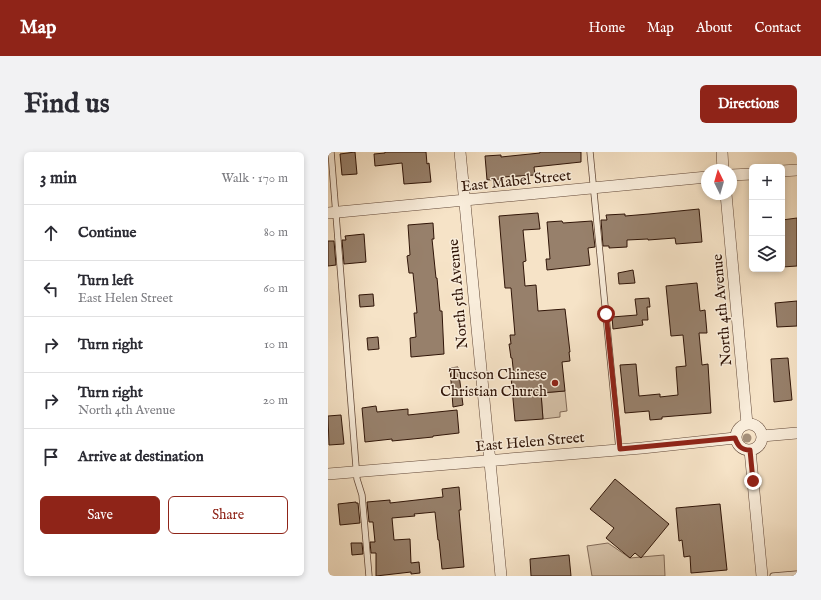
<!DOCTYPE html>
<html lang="en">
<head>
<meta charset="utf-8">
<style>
	body { margin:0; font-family:"IM FELL English",serif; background:#f2f2f3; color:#2b2b33 }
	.controls { position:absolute; right:12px; top:12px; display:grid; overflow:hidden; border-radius:6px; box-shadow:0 2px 6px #0003 }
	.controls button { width:36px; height:36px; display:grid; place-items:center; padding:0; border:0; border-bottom:1px solid #e1e1e2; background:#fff; color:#2b2b33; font:20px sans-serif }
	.compass { position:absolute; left:373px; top:12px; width:36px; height:36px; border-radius:50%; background:#fff; box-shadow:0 2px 6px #0003; rotate:355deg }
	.stop { position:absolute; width:12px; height:12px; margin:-9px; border:3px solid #8f2418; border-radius:50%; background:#fff }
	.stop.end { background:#8f2418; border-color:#fff; box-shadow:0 1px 4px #0008 }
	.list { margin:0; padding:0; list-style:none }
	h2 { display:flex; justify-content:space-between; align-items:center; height:52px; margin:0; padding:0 16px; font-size:17px }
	h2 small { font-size:13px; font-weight:400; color:#7c7c81 }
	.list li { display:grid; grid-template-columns:26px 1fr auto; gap:12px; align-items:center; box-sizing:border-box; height:56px; padding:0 16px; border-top:1px solid #e1e1e2 }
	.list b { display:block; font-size:15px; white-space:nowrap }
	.list p { margin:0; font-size:13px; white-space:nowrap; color:#7c7c81 }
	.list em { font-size:13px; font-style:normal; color:#7c7c81 }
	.actions { display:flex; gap:8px; padding:12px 16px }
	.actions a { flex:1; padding:9px 0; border:1px solid #8f2418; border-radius:6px; text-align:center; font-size:14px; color:#8f2418 }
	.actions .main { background:#8f2418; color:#fff }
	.icon { flex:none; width:22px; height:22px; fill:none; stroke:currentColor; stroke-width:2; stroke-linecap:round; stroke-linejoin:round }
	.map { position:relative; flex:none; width:469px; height:424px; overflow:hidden; border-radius:6px }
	header { display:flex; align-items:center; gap:24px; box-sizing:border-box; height:56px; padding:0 20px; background:#8f2418; color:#fff }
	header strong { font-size:19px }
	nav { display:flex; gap:22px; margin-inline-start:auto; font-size:14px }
	.intro { display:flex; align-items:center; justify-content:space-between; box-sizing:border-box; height:96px; padding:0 24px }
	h1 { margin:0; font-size:28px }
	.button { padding:10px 18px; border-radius:6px; background:#8f2418; color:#fff; font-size:14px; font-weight:700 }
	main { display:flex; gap:24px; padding:0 24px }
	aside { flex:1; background:#fff; border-radius:6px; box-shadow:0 2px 6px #0003 }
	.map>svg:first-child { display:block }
	.green { fill:#d4c0a7; stroke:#826a58 }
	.building { fill:#97806b; stroke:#301508 }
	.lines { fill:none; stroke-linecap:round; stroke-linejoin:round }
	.service-casing { stroke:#624838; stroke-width:7 }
	.minor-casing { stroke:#624838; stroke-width:12 }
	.service { stroke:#f9eddb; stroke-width:5.5 }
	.minor { stroke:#f9eddb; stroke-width:11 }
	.tree { fill:#a48e78 }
	.route { stroke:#8f2418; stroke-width:5 }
	.poi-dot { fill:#8f2418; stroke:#f9eddb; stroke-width:1.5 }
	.labels { text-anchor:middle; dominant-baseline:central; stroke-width:3; stroke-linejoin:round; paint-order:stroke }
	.street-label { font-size:15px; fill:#301508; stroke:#f9eddb }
	.poi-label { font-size:15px; fill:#301508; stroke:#f9eddb; text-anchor:end }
</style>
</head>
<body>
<header>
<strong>Map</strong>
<nav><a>Home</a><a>Map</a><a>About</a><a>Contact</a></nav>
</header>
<div class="intro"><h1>Find us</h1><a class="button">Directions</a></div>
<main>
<aside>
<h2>3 min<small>Walk · 170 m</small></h2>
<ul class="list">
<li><svg class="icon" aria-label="ahead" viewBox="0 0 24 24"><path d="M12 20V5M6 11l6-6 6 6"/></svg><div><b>Continue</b></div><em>80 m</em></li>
<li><svg class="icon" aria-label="left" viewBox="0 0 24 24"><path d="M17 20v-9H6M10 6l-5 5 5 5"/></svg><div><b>Turn left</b><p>East Helen Street</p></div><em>60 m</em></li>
<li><svg class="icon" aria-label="right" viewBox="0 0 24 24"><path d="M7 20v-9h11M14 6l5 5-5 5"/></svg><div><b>Turn right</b></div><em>10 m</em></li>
<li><svg class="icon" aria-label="right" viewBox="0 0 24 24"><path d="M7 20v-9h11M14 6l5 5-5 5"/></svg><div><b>Turn right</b><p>North 4th Avenue</p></div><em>20 m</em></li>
<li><svg class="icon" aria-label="arrive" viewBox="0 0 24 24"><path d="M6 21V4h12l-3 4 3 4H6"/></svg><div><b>Arrive at destination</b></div></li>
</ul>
<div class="actions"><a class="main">Save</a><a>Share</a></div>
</aside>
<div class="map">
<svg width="469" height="424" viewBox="0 0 469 424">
	<rect width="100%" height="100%" fill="#f6e3c7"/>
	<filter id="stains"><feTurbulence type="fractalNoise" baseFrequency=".005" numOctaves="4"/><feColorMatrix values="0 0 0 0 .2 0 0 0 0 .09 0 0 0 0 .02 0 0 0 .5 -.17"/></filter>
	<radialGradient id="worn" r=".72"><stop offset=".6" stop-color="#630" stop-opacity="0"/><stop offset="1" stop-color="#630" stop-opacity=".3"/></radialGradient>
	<!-- green -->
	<path class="green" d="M237,239L239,259L232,260V265L215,267L213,241Z
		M280,391L302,406L336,403L337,424H264L259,394Z"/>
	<!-- building -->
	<path class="building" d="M27,0L29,22L14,23L12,2Z
		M57,0H98L99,12L101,11L103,30L76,32L74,11L47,14L46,2L57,1Z
		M212,0H253V10L206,15L207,23L175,25V27L159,28L157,4L173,3V5L212,1Z
		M371,57L374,90L348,92L347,86L320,88V87L299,88V95L281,96V94H275L273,68H279L278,63L297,62V64L321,62Z
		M210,61L212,77L195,78L198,109L195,110L197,134L208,133L210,159L237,157L242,200H241L242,209L234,210L237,239L213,241L215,267L187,269L183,225H186L184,206H183L181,192H183L182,183H187L183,136H177L171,64Z
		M469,66V114L454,115V68Z
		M234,69L235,71L264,69L267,95L260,96L262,113L219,118L218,107H222L219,70Z
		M105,71L106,87H104L108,126H109L112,159H114L116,202L83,205L82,186L88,185L86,161H89L85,121H81L79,104L82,103L80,73Z
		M36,82L38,110L16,112L14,88H18L17,84Z
		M0,89H6L8,113L0,114Z
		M305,118L307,131L291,132L290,121Z
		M369,131L372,159L377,158L379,181H371L374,213L380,212L383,261L334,265V267L322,268L321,259L297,261L292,213L308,212L311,244L332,242V245L350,243L348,215L358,214L355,183L343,184L338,134Z
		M45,142L46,154L32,155L31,143Z
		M321,146L322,155H319L320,168H314L315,173L285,177L284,165L309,163L307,147Z
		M469,149V174L449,175L447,151Z
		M50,185L51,197L40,198L39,186Z
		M460,206L464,248L446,250L443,207Z
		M130,215L135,253L125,255L122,216Z
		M48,254L49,260L80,257V263L129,258L131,281L105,284V285L64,289V287L37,290L34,256Z
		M13,263L16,292L1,293L0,264Z
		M287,327L341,372L313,406L307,401L302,406L278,386L286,376L262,357Z
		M131,335L133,358H131L136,415L114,417L111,388H110L107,360L86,362L87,364L64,366L66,388L82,387L83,411L91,410L92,421L83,422V420L48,424V401H43L42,390H47L45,370H41L39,350L62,348V351L115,345L114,337Z
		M28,350V351H30L32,371L12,373L10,352Z
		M392,352L399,418L363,421L362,404L356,405L354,388L351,389L348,356Z
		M23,391H34L35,402L24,403Z
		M241,403L243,424H203L202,407Z"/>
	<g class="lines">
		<!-- service casing -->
		<g class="service-casing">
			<path id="service" d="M3,0L29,327L34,343L41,424
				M262,0L291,297
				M445,424L469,422"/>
		</g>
		<!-- minor casing -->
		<g class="minor-casing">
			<path id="minor" d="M132,0L173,424
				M394,0L395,18
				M454,19L469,18
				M403,23L424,22
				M398,42L419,272
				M0,61L379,25
				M408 285a13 13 0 1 1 26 0a13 13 0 1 1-26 0Z
				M434,284L469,281
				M422,298L434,424
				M0,322L314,296L407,286"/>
		</g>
		<!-- service -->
		<use href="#service" class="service"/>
		<!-- minor -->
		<use href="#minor" class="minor"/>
	</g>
	<!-- trees -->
	<circle class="tree" cx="419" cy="286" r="4.5"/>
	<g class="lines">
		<!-- route -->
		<path class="route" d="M278,162L292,297L407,286C410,294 413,298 422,298L425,329"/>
	</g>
	<!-- markers -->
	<circle class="poi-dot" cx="227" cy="231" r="4"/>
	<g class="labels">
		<!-- street labels -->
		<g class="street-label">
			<text transform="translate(188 29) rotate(-6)">East Mabel Street</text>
			<text transform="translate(130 142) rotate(-95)">North 5th Avenue</text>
			<text transform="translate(394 158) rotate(-95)">North 4th Avenue</text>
			<text transform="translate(202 290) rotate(-5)">East Helen Street</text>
		</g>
		<!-- poi labels -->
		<g class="poi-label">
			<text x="219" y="222">Tucson Chinese<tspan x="219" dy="17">Christian Church</tspan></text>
		</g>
	</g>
	<rect width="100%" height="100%" filter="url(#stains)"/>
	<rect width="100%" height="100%" fill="url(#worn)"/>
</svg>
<div class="controls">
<button>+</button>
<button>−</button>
<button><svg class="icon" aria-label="layers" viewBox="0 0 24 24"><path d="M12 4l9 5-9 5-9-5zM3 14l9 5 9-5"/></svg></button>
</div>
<svg class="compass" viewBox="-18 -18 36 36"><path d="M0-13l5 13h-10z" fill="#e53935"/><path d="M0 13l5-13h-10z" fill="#7c7c81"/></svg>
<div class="stop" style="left:278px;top:162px"></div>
<div class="stop end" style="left:425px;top:329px"></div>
</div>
</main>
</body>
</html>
